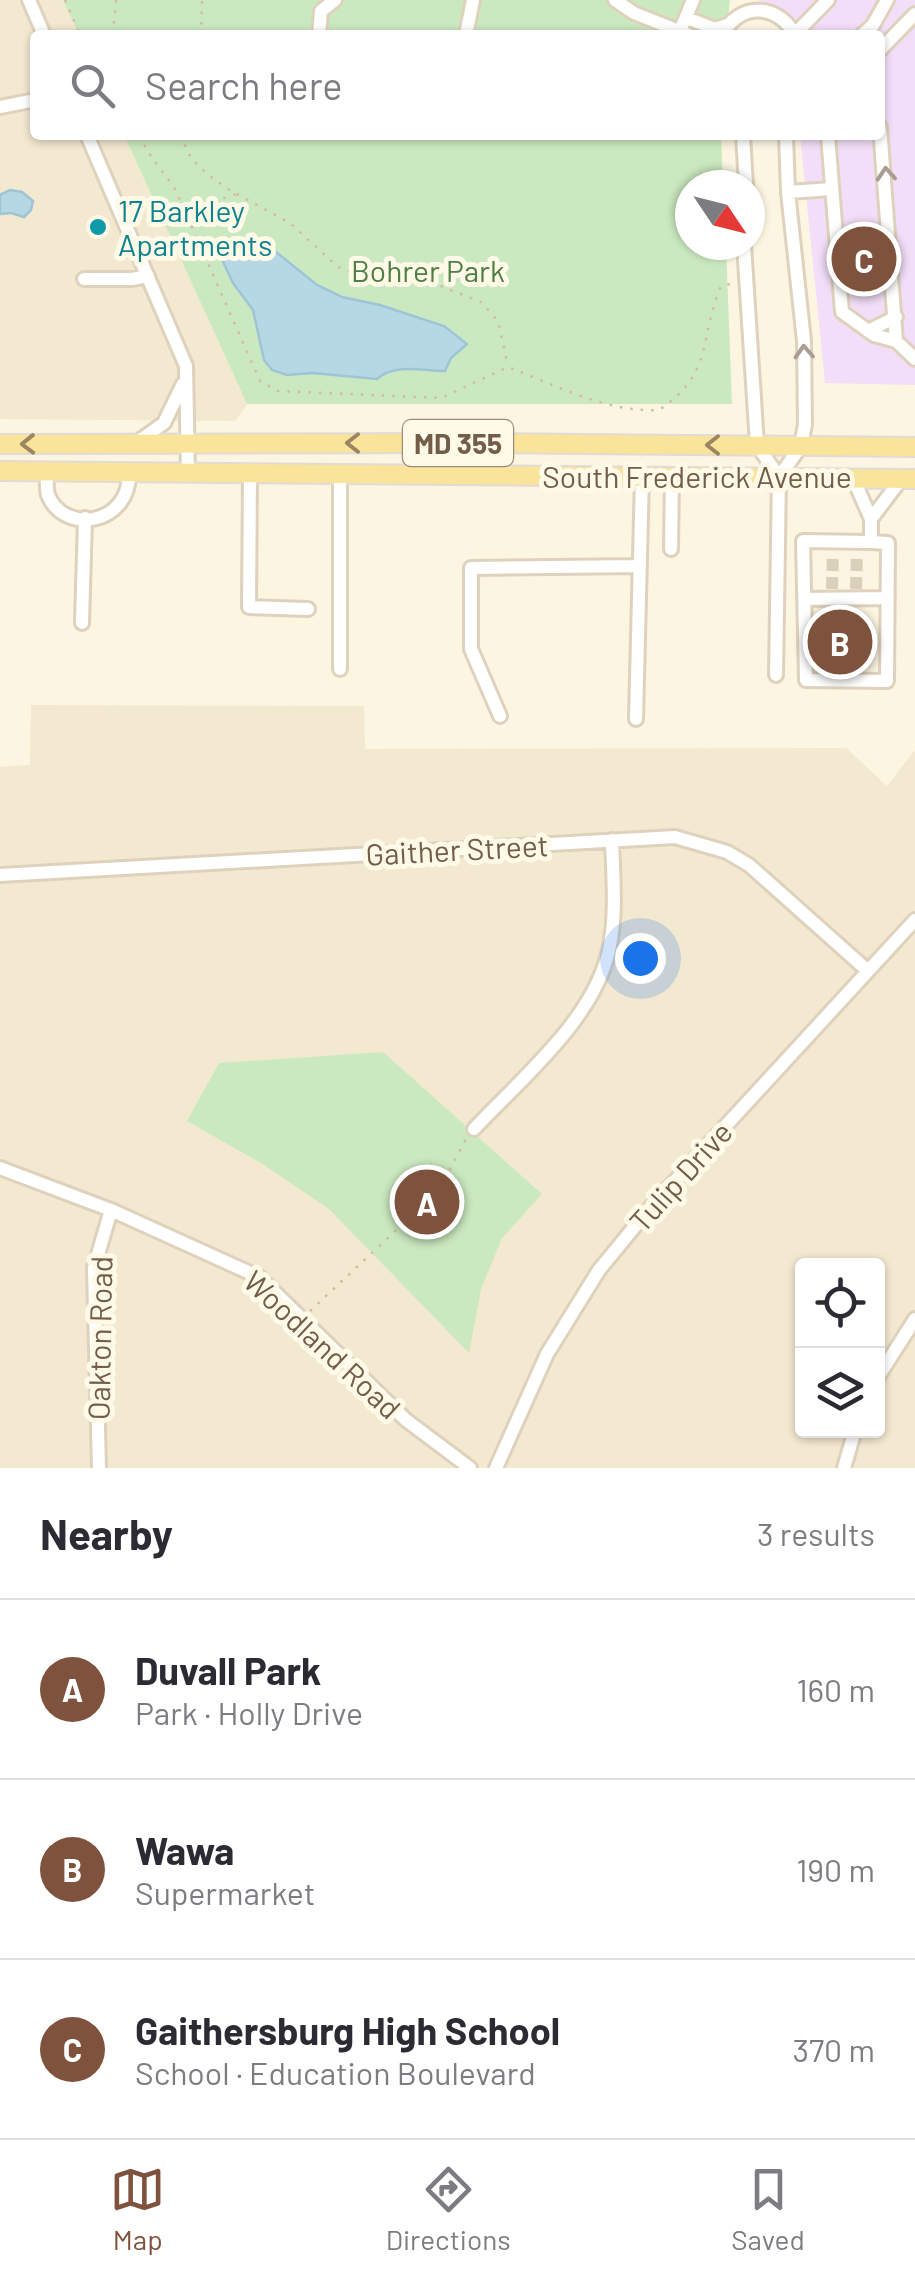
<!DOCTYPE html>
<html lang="en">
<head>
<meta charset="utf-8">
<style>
	body { margin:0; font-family:Barlow,sans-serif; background:#f7f7f7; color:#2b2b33 }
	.controls { position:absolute; right:30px; bottom:30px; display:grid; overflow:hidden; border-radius:10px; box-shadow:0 2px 8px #0004 }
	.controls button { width:90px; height:90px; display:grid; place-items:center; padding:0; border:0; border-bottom:2px solid #e1e1e2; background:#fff; color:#2b2b33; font:50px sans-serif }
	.compass { position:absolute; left:675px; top:170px; width:90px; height:90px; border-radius:50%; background:#fff; box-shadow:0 2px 8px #0004; rotate:125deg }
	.you { position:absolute; left:640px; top:958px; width:35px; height:35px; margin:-25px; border:8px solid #fff; border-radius:50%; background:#1a73e8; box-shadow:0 0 0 15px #1a73e833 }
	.badge { display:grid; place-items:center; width:65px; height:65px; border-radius:50%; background:#7e523c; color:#fff; font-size:32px; font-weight:700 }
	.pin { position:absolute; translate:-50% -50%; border:5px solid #fff; box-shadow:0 2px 10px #0006 }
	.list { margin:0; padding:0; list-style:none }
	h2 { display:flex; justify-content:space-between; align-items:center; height:130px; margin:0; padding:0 40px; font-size:42px }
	h2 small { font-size:32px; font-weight:400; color:#7c7c81 }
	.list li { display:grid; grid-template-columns:65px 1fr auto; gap:30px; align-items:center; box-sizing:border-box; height:180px; padding:0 40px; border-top:2px solid #e1e1e2 }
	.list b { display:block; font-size:38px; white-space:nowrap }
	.list p { margin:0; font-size:32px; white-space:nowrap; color:#7c7c81 }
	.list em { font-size:32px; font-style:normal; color:#7c7c81 }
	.icon { flex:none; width:55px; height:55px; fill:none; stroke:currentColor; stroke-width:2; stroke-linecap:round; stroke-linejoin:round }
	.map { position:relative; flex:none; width:915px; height:1468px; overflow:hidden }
	.search { position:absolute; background:#fff; box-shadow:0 2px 8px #0004; left:30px; right:30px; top:30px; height:110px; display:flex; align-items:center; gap:25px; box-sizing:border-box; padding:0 35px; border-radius:10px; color:#7c7c81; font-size:38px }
	.sheet { height:670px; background:#fff }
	nav { display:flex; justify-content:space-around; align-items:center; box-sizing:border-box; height:140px; border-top:2px solid #e1e1e2; background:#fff; font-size:28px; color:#7c7c81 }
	nav a { display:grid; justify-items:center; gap:5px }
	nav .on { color:#7e523c }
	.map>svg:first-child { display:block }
	.residential { fill:#f3e8d0; fill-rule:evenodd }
	.education { fill:#f2def8 }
	.green { fill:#cbe9c0 }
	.water { fill:#b6d7e4; stroke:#9dc5d6; stroke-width:2.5 }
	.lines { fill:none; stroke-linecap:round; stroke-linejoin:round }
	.minor-tunnel { stroke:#dacfbb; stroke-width:12; stroke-dasharray:12 6; stroke-linecap:butt }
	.minor-casing { stroke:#dfd2bd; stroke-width:18 }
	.major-casing { stroke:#e0dbd7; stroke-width:22 }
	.path { stroke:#d5bb9d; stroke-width:2.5; stroke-dasharray:2.5 8; stroke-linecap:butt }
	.minor { stroke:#fff; stroke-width:12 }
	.major { stroke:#fae49a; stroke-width:18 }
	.oneway { stroke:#aa9e92 }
	.oneway2 { stroke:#9b8661 }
	.culture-dot { fill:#0f9aa8; stroke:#fff9e7; stroke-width:4 }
	.labels { text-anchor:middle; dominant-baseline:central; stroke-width:10; stroke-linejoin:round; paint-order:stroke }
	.shield { fill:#fff9e7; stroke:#9c8c78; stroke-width:2.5 }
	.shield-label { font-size:28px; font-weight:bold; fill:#725d49 }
	.culture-label { font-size:30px; fill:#0d838f; stroke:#fff9e7; text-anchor:start }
	.park-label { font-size:30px; fill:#4d7e43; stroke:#fff9e7 }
	.street-label { font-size:30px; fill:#725d49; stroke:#fff9e7 }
</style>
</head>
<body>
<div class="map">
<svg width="915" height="1468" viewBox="0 0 915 1468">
	<rect width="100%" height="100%" fill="#fcf5e1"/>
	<!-- residential -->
	<path class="residential" d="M0,0H63L79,35H35V135H124L247,404L235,421L0,419Z
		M31,705L364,706L365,749L846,748L887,786L915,750V1468H0V767L30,765ZM802,1266H878V1430H802Z"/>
	<!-- education -->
	<path class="education" d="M757,0H915V385L825,383L800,135H880V35H807L788,13Z"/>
	<!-- green -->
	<path class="green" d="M63,0H730L726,35H79Z
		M124,135H721L723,185H690V245H726L732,404H247Z
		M383,1052L542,1194L502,1238L481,1289L469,1353L329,1209L261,1163L187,1121L219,1063Z"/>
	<!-- water -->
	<path class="water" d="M10,190L22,192L33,201L31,210L24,217L11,213L0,214V195Z
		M228,238L265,243L317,285L342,297L380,305L444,326L467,344L451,358L445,371C422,371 394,363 377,379L312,373L287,375L272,370L264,360L253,310L233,283L218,251L220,243Z"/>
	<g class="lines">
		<!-- minor-tunnel -->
		<path class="minor-tunnel" d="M832,589L833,553
			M856,589L857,553"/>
		<!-- minor casing -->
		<g class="minor-casing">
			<path id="minor" d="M29,0L44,35
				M615,0L634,13L689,35
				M687,18L715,29L727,25
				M683,24L693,0
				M795,34L828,0
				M319,35L321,11L335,0
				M466,35L473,0
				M722,35C739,2 778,3 795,35
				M862,35L873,25L887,0
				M880,50L915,14
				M0,107L35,100
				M880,127L896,341
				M87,135L186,366L188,473
				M743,135L746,185
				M828,135L842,312L874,335L896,341L915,359
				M788,192L832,189
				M744,245L757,445L779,477
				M84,279H132L148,276
				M868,331L896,317
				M139,441L164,423L183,384
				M47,472C47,479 46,488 48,495C64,535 130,525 129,473
				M250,474L249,607L308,609
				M779,477L801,446L805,424L804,341L788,192L786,135
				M853,478L871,519L902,478
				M871,542L803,541L806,680L887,681L888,543L871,542V519
				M671,549L672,477
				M804,599L888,598
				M82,623L85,518
				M340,669V475
				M776,675L779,477
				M500,716L471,649V568L640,566
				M636,719L642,476
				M0,875L675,837L727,852L749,865L868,971
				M474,1129C522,1078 594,1019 609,950C617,914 613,876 612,840
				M0,1168L111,1210L259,1277L406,1420L470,1468
				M878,1377L915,1319
				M99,1468L94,1268L111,1210
				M496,1468L547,1354L599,1270L650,1208L915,920
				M844,1468L855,1430"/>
		</g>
		<!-- major casing -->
		<g class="major-casing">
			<path id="major" d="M0,444L475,443L915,447
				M0,471L915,479"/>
		</g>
		<!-- path -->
		<path class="path" d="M65,0L80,35
			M116,0L114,23L121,35
			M201,35L202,0
			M140,135C148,157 164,171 176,191L260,381L278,391L441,398L508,367C555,385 608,413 659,410C715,372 698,340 721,286L735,283
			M180,135L191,158L206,173L228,189L290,223L338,267L362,276L428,281L481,302L498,321L508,366
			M190,221L203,205L237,194
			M310,1311L439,1190L467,1137"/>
		<!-- minor -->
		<use href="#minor" class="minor"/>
		<!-- major -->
		<use href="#major" class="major"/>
	</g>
	<!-- one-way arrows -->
	<defs><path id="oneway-chevron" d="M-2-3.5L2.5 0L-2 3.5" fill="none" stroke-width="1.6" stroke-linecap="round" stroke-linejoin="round" transform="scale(2.5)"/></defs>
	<g class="oneway">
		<use href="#oneway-chevron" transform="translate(886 174) rotate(-94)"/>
		<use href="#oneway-chevron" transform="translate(804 352) rotate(-93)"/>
	</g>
	<g class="oneway2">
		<use href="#oneway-chevron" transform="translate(353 443) rotate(180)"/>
		<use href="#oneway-chevron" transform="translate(28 444) rotate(179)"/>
		<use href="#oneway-chevron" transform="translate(713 445) rotate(-180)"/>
	</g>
	<!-- markers -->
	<circle class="culture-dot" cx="98" cy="227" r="10"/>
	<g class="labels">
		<!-- shield labels -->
		<rect class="shield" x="403" y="420" width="110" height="46" rx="8"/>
		<g class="shield-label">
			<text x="458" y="443">MD 355</text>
		</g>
		<!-- culture labels -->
		<g class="culture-label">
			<text x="118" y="210">17 Barkley<tspan x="118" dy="34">Apartments</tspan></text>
		</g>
		<!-- park labels -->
		<g class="park-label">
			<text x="428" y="270">Bohrer Park</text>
		</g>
		<!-- street labels -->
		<g class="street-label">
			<text x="697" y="476">South Frederick Avenue</text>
			<text transform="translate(457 849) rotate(-3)">Gaither Street</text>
			<text transform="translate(680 1176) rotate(-48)">Tulip Drive</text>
			<text transform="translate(99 1338) rotate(-89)">Oakton Road</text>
			<text transform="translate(323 1344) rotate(43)">Woodland Road</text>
		</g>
	</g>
</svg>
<div class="controls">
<button><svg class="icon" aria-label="locate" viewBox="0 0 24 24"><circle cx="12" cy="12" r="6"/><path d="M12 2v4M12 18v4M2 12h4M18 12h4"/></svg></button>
<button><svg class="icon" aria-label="layers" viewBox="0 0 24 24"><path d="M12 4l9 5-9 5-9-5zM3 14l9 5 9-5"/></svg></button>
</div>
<svg class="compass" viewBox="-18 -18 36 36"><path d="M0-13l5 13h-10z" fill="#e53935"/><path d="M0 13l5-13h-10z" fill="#7c7c81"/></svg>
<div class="you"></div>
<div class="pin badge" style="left:427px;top:1202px">A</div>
<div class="pin badge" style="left:840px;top:642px">B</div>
<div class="pin badge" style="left:864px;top:259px">C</div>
<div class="search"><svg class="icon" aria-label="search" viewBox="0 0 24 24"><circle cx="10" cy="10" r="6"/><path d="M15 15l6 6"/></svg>Search here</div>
</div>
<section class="sheet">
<h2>Nearby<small>3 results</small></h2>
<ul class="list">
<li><span class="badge">A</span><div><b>Duvall Park</b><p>Park · Holly Drive</p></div><em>160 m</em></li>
<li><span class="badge">B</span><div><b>Wawa</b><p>Supermarket</p></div><em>190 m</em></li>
<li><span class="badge">C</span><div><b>Gaithersburg High School</b><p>School · Education Boulevard</p></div><em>370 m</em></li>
</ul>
</section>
<nav>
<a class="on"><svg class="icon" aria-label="map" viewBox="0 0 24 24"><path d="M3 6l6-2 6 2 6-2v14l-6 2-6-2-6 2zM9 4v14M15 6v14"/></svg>Map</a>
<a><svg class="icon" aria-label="directions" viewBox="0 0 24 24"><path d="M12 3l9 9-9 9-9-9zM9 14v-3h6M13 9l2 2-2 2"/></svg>Directions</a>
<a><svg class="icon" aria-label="saved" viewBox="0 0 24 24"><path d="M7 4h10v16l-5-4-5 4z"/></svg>Saved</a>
</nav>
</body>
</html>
